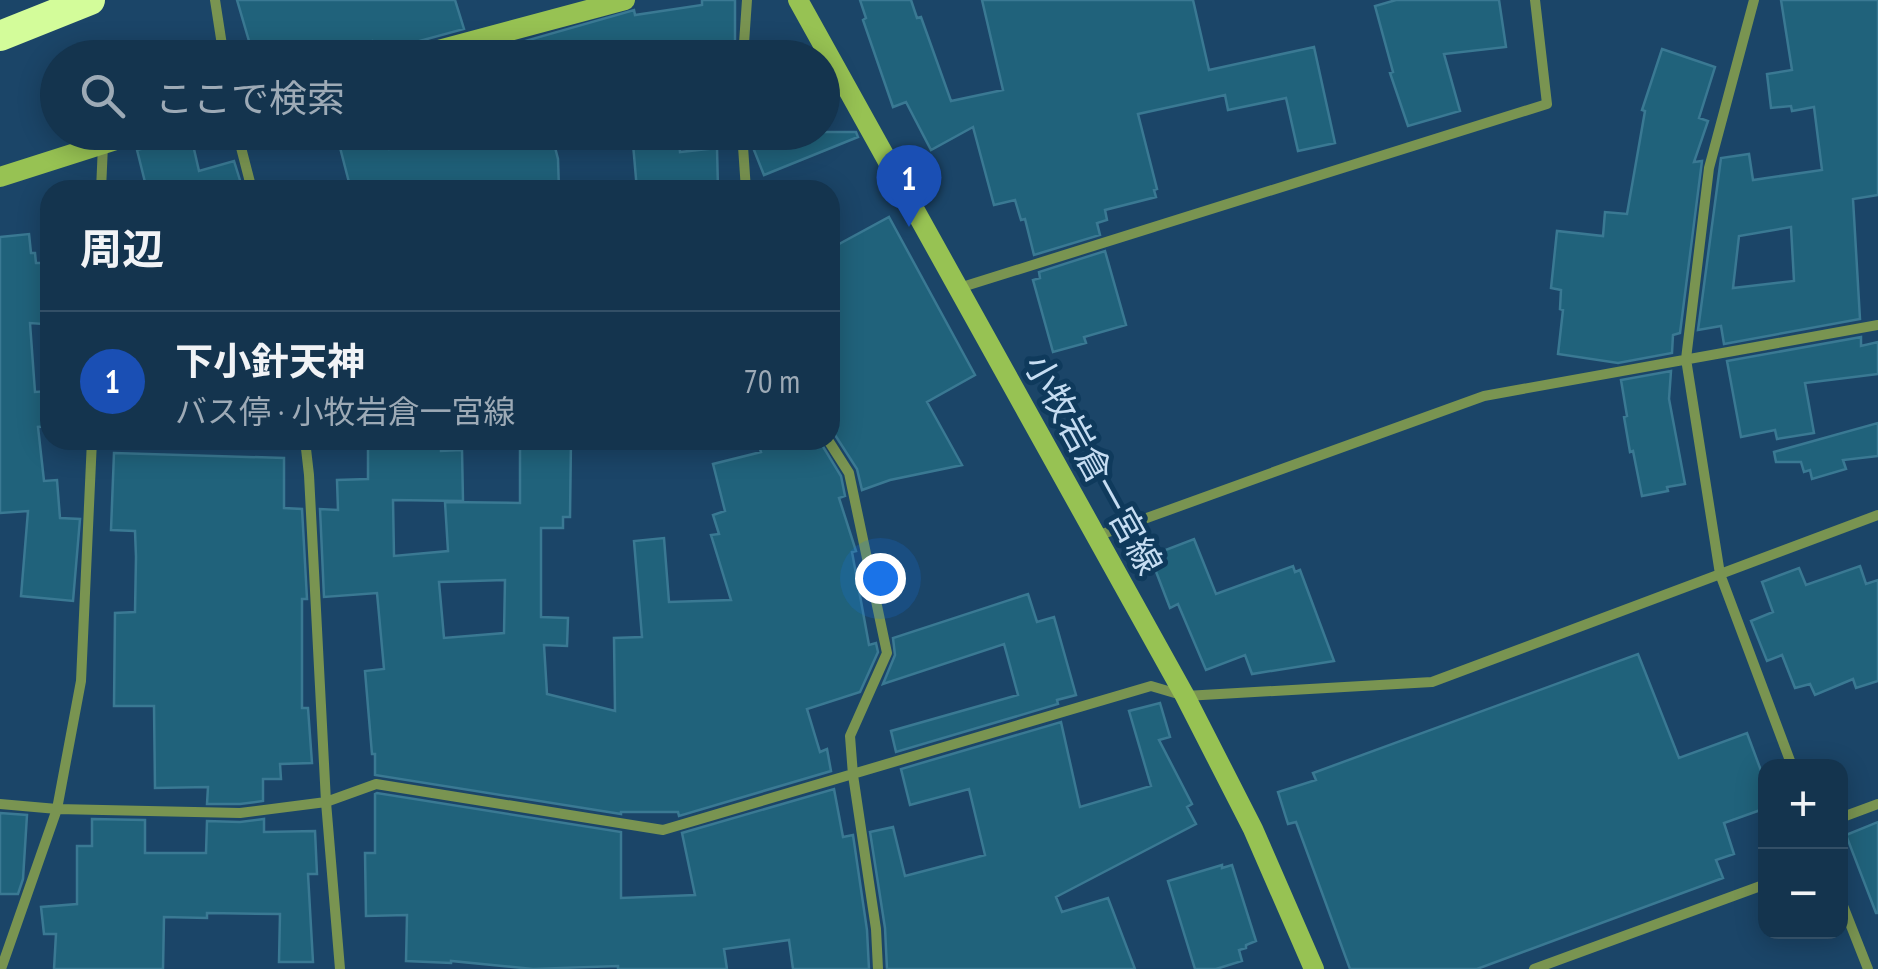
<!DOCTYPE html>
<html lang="ja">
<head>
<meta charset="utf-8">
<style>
	body { margin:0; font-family:"PT Sans Narrow","Noto Sans JP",sans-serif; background:#213f58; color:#f1f3f6 }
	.controls { position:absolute; right:30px; bottom:30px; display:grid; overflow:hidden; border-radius:20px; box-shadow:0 5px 25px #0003 }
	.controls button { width:90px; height:90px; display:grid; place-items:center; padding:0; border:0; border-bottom:2px solid #334f66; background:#14344e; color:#f1f3f6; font:50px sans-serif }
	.you { position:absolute; left:880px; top:578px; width:35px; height:35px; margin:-25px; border:8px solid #fff; border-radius:50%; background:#1a73e8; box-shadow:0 0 0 15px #1a73e833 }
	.badge { display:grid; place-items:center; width:65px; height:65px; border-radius:50%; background:#f4a443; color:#fff; font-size:32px; font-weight:700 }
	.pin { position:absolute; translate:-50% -82px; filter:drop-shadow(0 2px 5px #0008) }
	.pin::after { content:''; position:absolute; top:52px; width:35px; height:30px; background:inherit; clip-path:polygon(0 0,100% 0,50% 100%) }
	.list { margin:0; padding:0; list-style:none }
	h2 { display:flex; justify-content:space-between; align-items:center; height:130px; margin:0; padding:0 40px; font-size:42px }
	h2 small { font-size:32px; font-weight:400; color:#9daab6 }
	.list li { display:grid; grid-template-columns:65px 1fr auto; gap:30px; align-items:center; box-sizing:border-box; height:140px; padding:0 40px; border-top:2px solid #334f66 }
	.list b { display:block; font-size:38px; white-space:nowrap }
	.list p { margin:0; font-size:32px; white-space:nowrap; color:#9daab6 }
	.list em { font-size:32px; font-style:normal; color:#9daab6 }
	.icon { flex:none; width:55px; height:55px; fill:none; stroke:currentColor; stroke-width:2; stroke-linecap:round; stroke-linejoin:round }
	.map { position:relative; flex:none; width:1878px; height:969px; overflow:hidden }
	.search { position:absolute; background:#14344e; box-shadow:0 5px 25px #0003; left:40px; top:40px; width:800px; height:110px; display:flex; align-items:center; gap:25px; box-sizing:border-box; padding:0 35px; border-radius:55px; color:#9daab6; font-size:38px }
	.panel { position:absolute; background:#14344e; box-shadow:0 5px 25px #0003; left:40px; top:180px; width:800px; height:270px; border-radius:30px }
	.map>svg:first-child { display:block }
	.building { fill:#20627b; stroke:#3a7993; stroke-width:2.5; fill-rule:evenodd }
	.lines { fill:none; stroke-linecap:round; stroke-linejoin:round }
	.street { stroke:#799451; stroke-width:10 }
	.secondary { stroke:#97c253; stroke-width:20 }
	.highway { stroke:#d3fc9a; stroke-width:30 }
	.labels { text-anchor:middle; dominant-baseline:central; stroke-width:10; stroke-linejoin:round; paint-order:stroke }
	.street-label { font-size:35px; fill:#c6ddf2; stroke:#0f3a5c }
</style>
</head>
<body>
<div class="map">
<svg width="1878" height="969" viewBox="0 0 1878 969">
	<rect width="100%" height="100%" fill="#1b4568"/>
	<!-- building -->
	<path class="building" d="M237,0H455L464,29L405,45L399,49L396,58H374L372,41L314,58H254Z
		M702,0H735V45H713L714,58H530L525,41L634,10L635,15L702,5Z
		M860,0H911L917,18L921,17L951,101L1003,90L982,0H1193L1209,70L1314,47L1335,143L1298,151L1286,98L1228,110L1225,95L1138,114L1157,189L1154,190L1156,197L1105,210L1107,220L1097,223L1100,235L1034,255L1025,219L1021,220L1015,200L994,205L973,127L931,150L906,102L893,107L863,20L866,18Z
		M1396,0H1499L1506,47L1444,54L1460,111L1408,126L1390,73L1393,72L1375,6Z
		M1781,0H1878V195L1853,199L1860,319L1724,344L1721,326L1698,330L1721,158L1749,154L1753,180L1822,170L1814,107L1792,111L1791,106L1771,108L1767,74L1792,70ZM1791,227L1794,281L1733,288L1739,236Z
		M1662,49L1715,67L1699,118L1708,121L1694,162L1702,161L1680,333L1673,335L1672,353L1618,363L1558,354L1563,310L1560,309L1561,290L1551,288L1557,231L1603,236L1605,212L1627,214L1645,111L1642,110Z
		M336,132H384L389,149L506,140L504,132H551L558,159L559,190H351Z
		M632,132H678L680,152L717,148L718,190H637Z
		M754,132H856L858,137L764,175L752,145L759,144Z
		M191,136L199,171L234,161L243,190H147L137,150Z
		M889,217L975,375L927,402L962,465L890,480L862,490L857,469L835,435L830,432V249Z
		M29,234L31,253H35L36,263H50V302L42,303L43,324L30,323L35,392L50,391V426L38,427L44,481L57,480L60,518L80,519L73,601L21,596L28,511L0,513V237Z
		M1105,251L1126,325L1084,337L1086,343L1053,352L1033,280L1040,278L1039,272Z
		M1861,337V346L1878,342V374L1805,383L1814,433L1777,439L1775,430L1741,437L1727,361Z
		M1671,371L1669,399L1685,484L1667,487L1668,491L1642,496L1633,451L1630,452L1624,417L1627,416L1621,380Z
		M1878,423V456L1843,460L1846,469L1812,479L1810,470L1804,472L1801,462H1776L1774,452Z
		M368,440L441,442V451L462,450L463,501L393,500L394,556L448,551L445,502L520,503V440H571L570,517H563V528H541V617L568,618L567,646L544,645L547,694L615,711L614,638L642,637L634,541L664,538L669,602L731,600L711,535L719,534L713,515L725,511L713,464L761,452L757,440H819L841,476L845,496L839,498L856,551L852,552L869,645L876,643L878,652L860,692L807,709L820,752L827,749L831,771L679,816L678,812H621V814L375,775V754H372L365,671L384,669L377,593L324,597L320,509L338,510L337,480L368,479ZM505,580L504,633L444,638L439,582Z
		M114,453L284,458V508L302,509L307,599H302V708H308L312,763L280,764L281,779H263V801L240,804H207L208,787L155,788L154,706H114L115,613L135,612L136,557L135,531L111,530Z
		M1194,539L1216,594L1293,566L1295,572L1300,570L1334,661L1252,674L1245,655L1206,670L1178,604L1170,608L1150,556Z
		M1860,566L1866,584L1878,580V681L1856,688L1853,679L1815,695L1810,684L1795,688L1782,655L1767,661L1751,621L1773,612L1762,582L1799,568L1806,585Z
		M1028,594L1037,622L1054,617L1076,695L1057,700L1058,704L896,752L891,731L1018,695L1004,644L883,684L895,655L893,638Z
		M1638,654L1679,758L1747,733L1766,784V808L1724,823L1734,854L1716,860L1723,878L1477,969H1350L1296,822L1288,824L1278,792L1316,780L1313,773Z
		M1160,703L1170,737L1159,740L1192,804L1187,807L1196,824L1056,897L1062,912L1108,898L1135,969H887L885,928L870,832L893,827L905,876L985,855L969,789L910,805L901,769L1061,722L1080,807L1151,786L1129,711Z
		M834,789L843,837L853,835L867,930L869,969H793L789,940L724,949L727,969H618V966L533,969L451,961V963L406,961L407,915L366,916L365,853H375V794L377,793L621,832V898L695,895L682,833Z
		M0,813L27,815L23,879L18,894H0Z
		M92,819L145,820V853H206L207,821L240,822L264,819V832L315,831L317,874H308L313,962H279L280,914L207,913V918L164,917L163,969H54L56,934H44L41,907L77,904V846H92Z
		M1878,822V913H1876L1846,835Z
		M1222,865V868L1232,865L1256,941L1246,945V948L1239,950L1242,961L1216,969H1195L1168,881Z"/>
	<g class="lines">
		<!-- street -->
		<path class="street" d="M215,0L224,58
			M1754,0L1709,168L1686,359L1720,574L1792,766
			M743,58L747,0
			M237,132L252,190
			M742,132L746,190
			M101,190L103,145
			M959,288L1547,104L1535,0
			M305,440L309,475L326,802L340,969
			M828,440L849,473L887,653L850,736L853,775L876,929L878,969
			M1097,536L1484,396L1878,325
			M0,804L57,809L240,813L326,802L376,784L663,830L1151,686L1185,696L1432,682L1878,515
			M1840,818L1878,804
			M1840,898L1868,969
			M1,969L57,809L81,681L92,440
			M1534,969L1766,884"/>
		<!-- secondary -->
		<path class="secondary" d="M798,0L1185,696L1253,829L1314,969
			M409,58L625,0
			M0,177L141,132"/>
		<!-- highway -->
		<path class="highway" d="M0,36L90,0"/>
	</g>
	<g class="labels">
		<!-- street labels -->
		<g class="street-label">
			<text transform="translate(1094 464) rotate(61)">小牧岩倉一宮線</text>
		</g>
	</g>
</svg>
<div class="controls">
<button>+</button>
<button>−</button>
</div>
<div class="you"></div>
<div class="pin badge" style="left:909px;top:227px;background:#1a4fb4">1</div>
<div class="search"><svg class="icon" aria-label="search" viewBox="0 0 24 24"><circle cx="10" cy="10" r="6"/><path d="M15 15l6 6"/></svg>ここで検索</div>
<section class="panel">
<h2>周辺<small></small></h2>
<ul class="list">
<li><span class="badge" style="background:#1a4fb4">1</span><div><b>下小針天神</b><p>バス停 · 小牧岩倉一宮線</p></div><em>70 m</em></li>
</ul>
</section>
</div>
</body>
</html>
